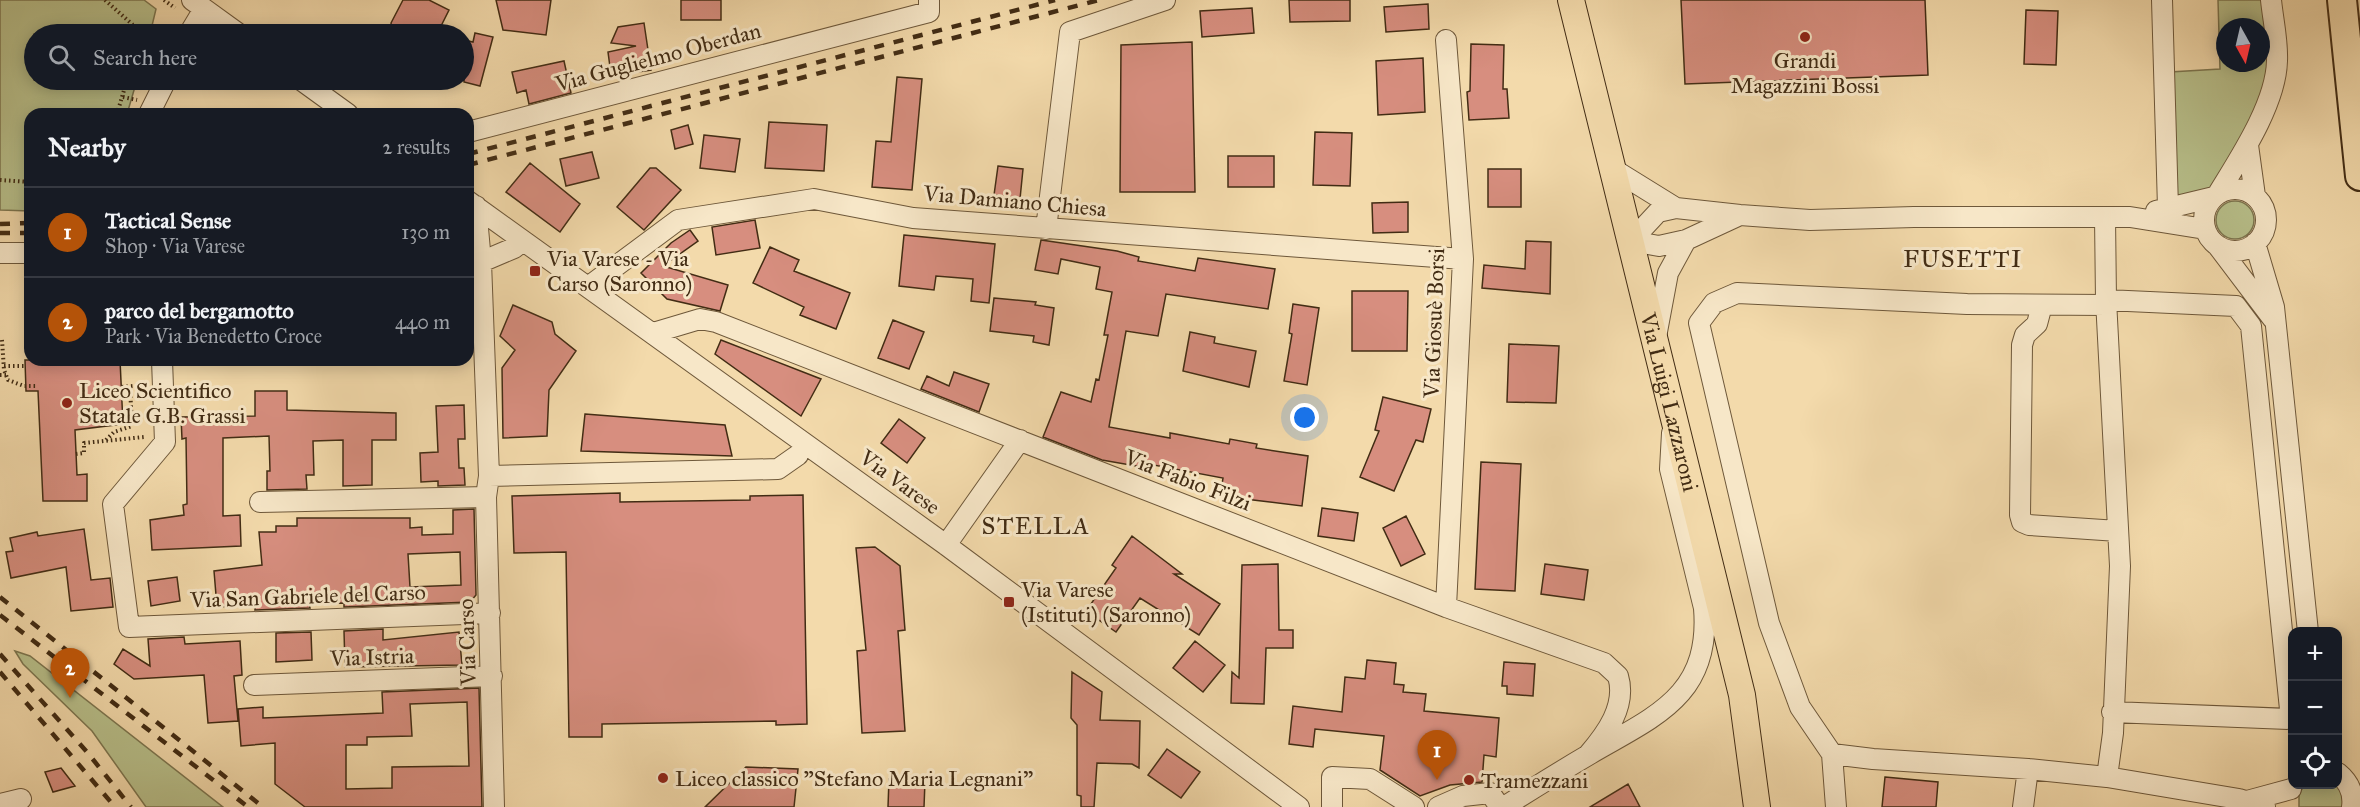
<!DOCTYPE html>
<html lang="en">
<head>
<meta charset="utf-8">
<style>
	body { margin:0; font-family:"IM FELL Great Primer",serif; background:#242831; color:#f1f3f6 }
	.controls { position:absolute; right:18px; bottom:18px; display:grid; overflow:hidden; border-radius:12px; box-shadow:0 3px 15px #0003 }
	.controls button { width:54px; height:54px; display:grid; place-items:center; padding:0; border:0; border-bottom:2px solid #363941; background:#171b24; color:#f1f3f6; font:30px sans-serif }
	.compass { position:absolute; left:2216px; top:18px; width:54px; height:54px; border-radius:50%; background:#171b24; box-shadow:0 3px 15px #0003; rotate:172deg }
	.you { position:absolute; left:1305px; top:418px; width:21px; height:21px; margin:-15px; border:4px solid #fff; border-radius:50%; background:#1a73e8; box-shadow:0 0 0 9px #1a73e833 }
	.badge { display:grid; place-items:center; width:39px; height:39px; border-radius:50%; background:#b45309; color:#fff; font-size:20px; font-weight:700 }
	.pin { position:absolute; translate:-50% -50px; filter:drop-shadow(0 2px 3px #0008) }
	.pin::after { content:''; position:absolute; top:32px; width:21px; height:18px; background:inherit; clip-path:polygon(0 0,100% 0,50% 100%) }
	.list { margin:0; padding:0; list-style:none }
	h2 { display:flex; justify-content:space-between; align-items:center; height:78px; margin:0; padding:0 24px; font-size:26px }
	h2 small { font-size:20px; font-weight:400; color:#9ea1a6 }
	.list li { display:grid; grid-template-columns:39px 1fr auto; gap:18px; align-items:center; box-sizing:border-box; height:90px; padding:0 24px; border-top:2px solid #363941 }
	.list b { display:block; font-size:22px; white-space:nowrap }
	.list p { margin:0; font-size:20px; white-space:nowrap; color:#9ea1a6 }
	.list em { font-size:20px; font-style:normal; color:#9ea1a6 }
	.icon { flex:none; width:33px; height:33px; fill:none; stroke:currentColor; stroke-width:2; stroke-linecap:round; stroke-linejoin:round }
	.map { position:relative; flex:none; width:2360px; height:807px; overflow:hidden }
	.search { position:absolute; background:#171b24; box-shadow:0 3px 15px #0003; left:24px; top:24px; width:450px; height:66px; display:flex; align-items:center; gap:15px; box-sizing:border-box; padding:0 21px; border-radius:33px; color:#9ea1a6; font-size:22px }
	.panel { position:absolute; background:#171b24; box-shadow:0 3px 15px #0003; left:24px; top:108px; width:450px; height:258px; border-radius:18px }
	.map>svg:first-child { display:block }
	.green { fill:#b8c08b; stroke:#7d7650; stroke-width:1.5; fill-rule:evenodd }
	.building { fill:#d78e7f; stroke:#422c14; stroke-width:1.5; fill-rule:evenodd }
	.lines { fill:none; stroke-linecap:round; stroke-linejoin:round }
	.minor-casing { stroke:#6e583a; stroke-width:22 }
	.major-casing { stroke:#422c14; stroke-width:28 }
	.highway-casing { stroke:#422c14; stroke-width:32 }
	.path { stroke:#422c14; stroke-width:4; stroke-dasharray:1.5 3; stroke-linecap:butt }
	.minor { stroke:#f7e7c8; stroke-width:20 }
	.major { stroke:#f3daab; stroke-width:26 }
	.highway { stroke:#f3daab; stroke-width:28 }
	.rail { stroke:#422c14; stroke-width:4.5; stroke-dasharray:10 10; stroke-linecap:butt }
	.poi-dot { fill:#8f2418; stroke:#f7e7c8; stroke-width:2 }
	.labels { text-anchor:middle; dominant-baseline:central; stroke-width:6; stroke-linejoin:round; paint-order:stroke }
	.street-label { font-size:22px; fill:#422c14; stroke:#f7e7c8 }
	.poi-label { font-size:22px; fill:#422c14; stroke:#f7e7c8; text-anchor:start }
	.neighbourhood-label { font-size:24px; letter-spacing:1.5px; fill:#422c14; stroke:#f7e7c8 }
</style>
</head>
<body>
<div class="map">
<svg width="2360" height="807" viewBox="0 0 2360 807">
	<rect width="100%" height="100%" fill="#f3daab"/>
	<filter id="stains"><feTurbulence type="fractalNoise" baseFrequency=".00333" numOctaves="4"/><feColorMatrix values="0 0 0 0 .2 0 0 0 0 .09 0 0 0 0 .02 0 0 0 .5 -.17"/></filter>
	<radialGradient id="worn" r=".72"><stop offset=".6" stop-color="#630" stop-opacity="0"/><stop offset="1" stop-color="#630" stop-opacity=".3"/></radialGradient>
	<!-- green -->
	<path class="green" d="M0,0H144L156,9L150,34H34V80H137L127,114H30V211L0,210Z
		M2218,0H2264L2270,63L2269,84L2245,144L2208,194L2171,203L2170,72L2220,69ZM2225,27H2261V63H2225Z
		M2216 220a19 19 0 1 1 38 0a19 19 0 1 1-38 0Z
		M15,651L30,656L223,807H146L92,731L23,664Z
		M2338,784L2342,789L2345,807H2299V793L2305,785Z"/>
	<!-- building -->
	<path class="building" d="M403,0H429L449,10L437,34H393L391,23Z
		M496,0H551L546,35L503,30Z
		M681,0H721V20H681Z
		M1289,0H1350V21L1290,22Z
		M1681,0H1925L1928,75L1685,84Z
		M1428,4L1429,29L1386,32L1384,7Z
		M1252,8L1254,33L1202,37L1200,11Z
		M2026,10L2058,11L2056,65L2024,64Z
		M644,23L651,70L631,73L630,64L610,67L608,52L636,46L611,43L618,27Z
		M475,33L493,37L480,86L464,82V40L473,42Z
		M1192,42L1195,192H1120L1121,45Z
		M1471,44L1504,45L1503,89H1507L1509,118L1469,120L1467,92L1470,91Z
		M1423,58L1425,112L1378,115L1376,61Z
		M564,61L571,93L529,104L526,90L517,93L512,72Z
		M897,77L922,79L912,190L872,187L876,141L891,142Z
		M769,122L827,125L824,171L765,168Z
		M688,125L693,144L675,149L671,130Z
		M1315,132L1352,133L1350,186L1313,185Z
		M704,135L740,139L735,172L700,168Z
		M592,152L599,178L566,186L560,159Z
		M1228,156H1274V187H1228Z
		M530,163L580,204L560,232L506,192Z
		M998,166L1023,169L1020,199L994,195Z
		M650,168H656L681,190L644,230L617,207Z
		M1488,169H1521V207H1488Z
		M1408,202V232L1373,233L1372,203Z
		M755,220L760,248L716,255L712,227Z
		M690,230L698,241L663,266L728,285L720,311L667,299L641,273L671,243Z
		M904,235L995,244L989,303L971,301L973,279L936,276L934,290L899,286Z
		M1041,240L1117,251L1139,257L1138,261L1195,271L1198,258L1275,269L1268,309L1166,294L1158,336L1126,331L1109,427L1170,438V433L1229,444L1230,439L1257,444L1256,448L1308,456L1302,506L1220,496L1223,478L1154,465L1153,469L1102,460L1043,437L1061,392L1091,402L1096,379L1099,380L1108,335H1104L1112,292L1096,289L1100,267L1061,259L1058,274L1035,270Z
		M1526,241L1551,242L1550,294L1482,288L1484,265L1525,269Z
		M770,247L799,260L794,271L850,293L836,329L800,315L804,307L753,283Z
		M1352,291H1408L1407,351H1352Z
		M994,298L1036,302L1035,305L1054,308L1049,345L1033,342L1034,336L990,331Z
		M1293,304L1319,308L1307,385L1284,381L1292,334L1289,333Z
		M513,305L552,322L555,334L576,351L549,390L547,436L503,438L502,368L515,350L500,336Z
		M893,320L924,332L909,369L878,358Z
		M1190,332L1215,337L1214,343L1256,351L1249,387L1183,371Z
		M721,340L821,379L801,416L715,354Z
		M1509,344L1559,346L1556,403L1507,402Z
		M25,360H120L123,424L75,430L77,475L87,474V501H43L38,391H26Z
		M954,372L989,384L979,412L921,389L927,376L949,386Z
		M255,391H287V410L396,413V440H372V485L343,486V440L313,441L314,475H306L307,489L267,490V471H270L269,436L223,438V516L240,515L241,546L152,550L150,520L184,515L183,505L187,504L186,438L182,439L181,417L255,416Z
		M1383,397L1431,409L1423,442L1416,440L1394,491L1360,477L1379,431L1375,430Z
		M464,405L465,439H458L459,468H464L465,485L438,486V481L421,482L420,453L438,452L436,406Z
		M585,414L725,425L732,456L581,451Z
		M899,419L925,438L907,463L881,443Z
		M1481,462L1521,464L1515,591L1475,589Z
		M620,493V502L750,500V496L803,495L807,724L776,725V721L602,724V737H569L566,552L514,553L512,496Z
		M1322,508L1358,513L1354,541L1318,536Z
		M474,509L476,595L470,602L344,607V603L309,604L310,608L255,610V605L217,607L214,571L262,565L259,532H276V526H297V518H410V528L422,527V535L453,534V510ZM460,552L461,585L410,587L408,554Z
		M1406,516L1425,554L1401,566L1383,528Z
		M84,529L91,580L110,578L113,607L71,611L66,567L11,578L6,552L13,551L10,538L37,532L38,536Z
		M1132,536L1182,574H1174L1220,604L1199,635L1140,598L1116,632L1086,611L1116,568L1112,565Z
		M875,547L900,566L905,630L898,631L905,731L862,733L857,651L866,650L856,548Z
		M1278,564L1279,630H1293V648H1266L1264,704L1231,703L1232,672L1239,678L1242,565Z
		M1545,564L1588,570L1584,600L1541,594Z
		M177,577L180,601L151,606L148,581Z
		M383,629V640L459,632L462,665L345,667L344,631Z
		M311,632L312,660L276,662V633Z
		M184,637L185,644L240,641L242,675L234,676L238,721L208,723L204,675L134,679L114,664L123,649L150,666L148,639Z
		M1195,641L1225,665L1203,692L1173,668Z
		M1367,660L1396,663L1394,684L1404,685L1403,692L1426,694L1424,711L1499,718L1496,757L1484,755L1482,782L1450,785L1420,796L1380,770L1384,736L1315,729L1313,747L1289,744L1293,706L1342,712L1345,677L1365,679Z
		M1504,662L1535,664L1533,696L1507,694V686H1502Z
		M1072,672L1102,692L1100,720L1140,721L1139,768L1132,764L1097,763L1094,807H1081V796L1077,795V725L1071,718Z
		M479,688L482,807H305L275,784V743L241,746L238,709L263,707V718L383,713L382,692ZM467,702L469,766L392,767V788L346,789V745H367V737L412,736L410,704Z
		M1167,749L1200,772L1181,798L1148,775Z
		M746,767L798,769L794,807H705Z
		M61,768L75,786L53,792L45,772Z
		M1885,777L1938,782L1936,807H1882Z
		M889,779L925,781L924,807H888Z
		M1628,784L1640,807H1590Z"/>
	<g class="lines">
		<!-- minor casing -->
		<g class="minor-casing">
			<path id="minor" d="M192,0L239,34
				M2162,0L2168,208
				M189,34L204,9
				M301,80L348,114
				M149,114L166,80
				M468,132L929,12V0
				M2248,145L2255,196
				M1613,169L1676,208L1740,215L1810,220L1914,217H2130L2205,229
				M2204 220a31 31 0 1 1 62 0a31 31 0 1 1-62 0Z
				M2219,192C2241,156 2276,103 2277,61C2278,41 2273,20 2271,0
				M468,201L946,545L1299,807
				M476,206L481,262L489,476L486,497L494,807
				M1676,208L1658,212L1631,241L1659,246L1686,240
				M2156,211L2214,197
				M2105,217L2106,300L2120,566L2113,733L2107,777
				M1046,229L1070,32L1165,0
				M2255,243L2274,307L2308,632
				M2217,245L2273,319
				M0,253H30
				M481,262L514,248L523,241
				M588,287L678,220L814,199L913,218L1463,259
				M2106,300L2236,306L2251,326L2291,719L2112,712
				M2042,305L2037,324L2025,335L2022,345L2020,515L2022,522L2029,525L2118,531
				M2107,305L1967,304L1737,293L1714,303L1699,323L1769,623L1800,707L1832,754L1873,759L2028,769L2107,777L2239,799L2265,807
				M653,333L700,319L716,322L1446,607L1604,663L1618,676C1627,706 1606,734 1588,755
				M1656,337L1668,273L1686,240L1740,215
				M162,360L165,442L113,504L129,627L490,613
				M489,476L778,469L798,455
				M260,502L486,497
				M946,545L1020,440
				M1446,607L1463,259L1446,40
				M254,685L492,676
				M1832,754L1836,807
				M2338,773C2349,782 2354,793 2352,807
				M2247,801L2291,789
				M0,804L21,799
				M1332,807V777L1370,779L1414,807
				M1438,807L1463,796L1490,793L1500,807
				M1504,807C1532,789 1561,771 1590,754C1655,716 1711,696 1704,608L1670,469L1672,433
				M2023,807L2028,769"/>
		</g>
		<!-- major casing -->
		<g class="major-casing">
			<g id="major">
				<path id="s1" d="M1571,0L1742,695L1757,807"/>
			</g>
		</g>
		<!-- highway casing -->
		<g class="highway-casing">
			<path id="highway" d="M2342,0L2360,176"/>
		</g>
		<!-- path -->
		<path class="path" d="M105,0L132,24L135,34
			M164,0L175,8
			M277,80L283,84
			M123,97L137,100
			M117,114L127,80
			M0,180L30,182
			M2,340L4,370L8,380L24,386H37
			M4,366H25
			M0,375H6
			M122,387L144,385
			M106,440L114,432L132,426L130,387
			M76,454L84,453V443L144,437"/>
		<!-- minor -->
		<use href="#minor" class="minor"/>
		<!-- major -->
		<use href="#major" class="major"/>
		<!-- highway -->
		<use href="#highway" class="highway"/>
		<!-- rail -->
		<path class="rail" d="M468,154L1055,0
			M468,165L1099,0
			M0,224L30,223
			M0,233H30
			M0,597L263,807
			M0,615L248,807
			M0,654L87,752L131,807
			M0,672L115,807"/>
	</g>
	<!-- markers -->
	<g class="poi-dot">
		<circle cx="1805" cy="37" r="6"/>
		<rect x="529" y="265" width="12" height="12" rx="3"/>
		<circle cx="67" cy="403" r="6"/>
		<rect x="1003" y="596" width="12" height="12" rx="3"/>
		<circle cx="663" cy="778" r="6"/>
		<circle cx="1469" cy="780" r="6"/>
	</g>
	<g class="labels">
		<!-- street labels -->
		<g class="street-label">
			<text transform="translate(658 57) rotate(-15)">Via Guglielmo Oberdan</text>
			<text transform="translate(1015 201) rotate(5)">Via Damiano Chiesa</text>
			<text transform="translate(1434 323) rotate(-88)">Via Giosuè Borsi</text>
			<text stroke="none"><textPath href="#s1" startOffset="414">Via Luigi Lazzaroni</textPath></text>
			<text transform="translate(1188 480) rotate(21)">Via Fabio Filzi</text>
			<text transform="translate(900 482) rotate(36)">Via Varese</text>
			<text transform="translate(308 596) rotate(-2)">Via San Gabriele del Carso</text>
			<text transform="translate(467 642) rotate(-92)">Via Carso</text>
			<text transform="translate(372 657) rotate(-2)">Via Istria</text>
		</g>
		<!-- poi labels -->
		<g class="poi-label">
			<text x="1805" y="60" text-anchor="middle">Grandi<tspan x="1805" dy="25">Magazzini Bossi</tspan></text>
			<text x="547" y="258">Via Varese - Via<tspan x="547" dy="25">Carso (Saronno)</tspan></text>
			<text x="79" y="390">Liceo Scientifico<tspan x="79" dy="25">Statale G.B. Grassi</tspan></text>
			<text x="1021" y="589">Via Varese<tspan x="1021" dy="25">(Istituti) (Saronno)</tspan></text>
			<text x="675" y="778">Liceo classico "Stefano Maria Legnani"</text>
			<text x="1481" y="780">Tramezzani</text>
		</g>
		<!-- neighbourhood labels -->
		<g class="neighbourhood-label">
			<text x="1963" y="259">FUSETTI</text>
			<text x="1036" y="526">STELLA</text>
		</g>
	</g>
	<rect width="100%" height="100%" filter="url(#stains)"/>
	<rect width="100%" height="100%" fill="url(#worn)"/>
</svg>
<div class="controls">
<button>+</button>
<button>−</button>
<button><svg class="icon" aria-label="locate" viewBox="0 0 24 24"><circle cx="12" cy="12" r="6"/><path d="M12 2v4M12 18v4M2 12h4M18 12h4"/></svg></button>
</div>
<svg class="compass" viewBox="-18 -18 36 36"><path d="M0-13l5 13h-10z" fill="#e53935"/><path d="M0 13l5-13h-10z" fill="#9ea1a6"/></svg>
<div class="you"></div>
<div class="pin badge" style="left:1437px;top:780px">1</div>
<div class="pin badge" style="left:70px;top:698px">2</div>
<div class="search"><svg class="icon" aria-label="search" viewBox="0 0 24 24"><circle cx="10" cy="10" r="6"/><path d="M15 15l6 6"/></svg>Search here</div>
<section class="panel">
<h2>Nearby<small>2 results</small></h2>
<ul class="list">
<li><span class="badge">1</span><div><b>Tactical Sense</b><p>Shop · Via Varese</p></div><em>130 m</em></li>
<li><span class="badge">2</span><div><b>parco del bergamotto</b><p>Park · Via Benedetto Croce</p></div><em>440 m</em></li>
</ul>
</section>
</div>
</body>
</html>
